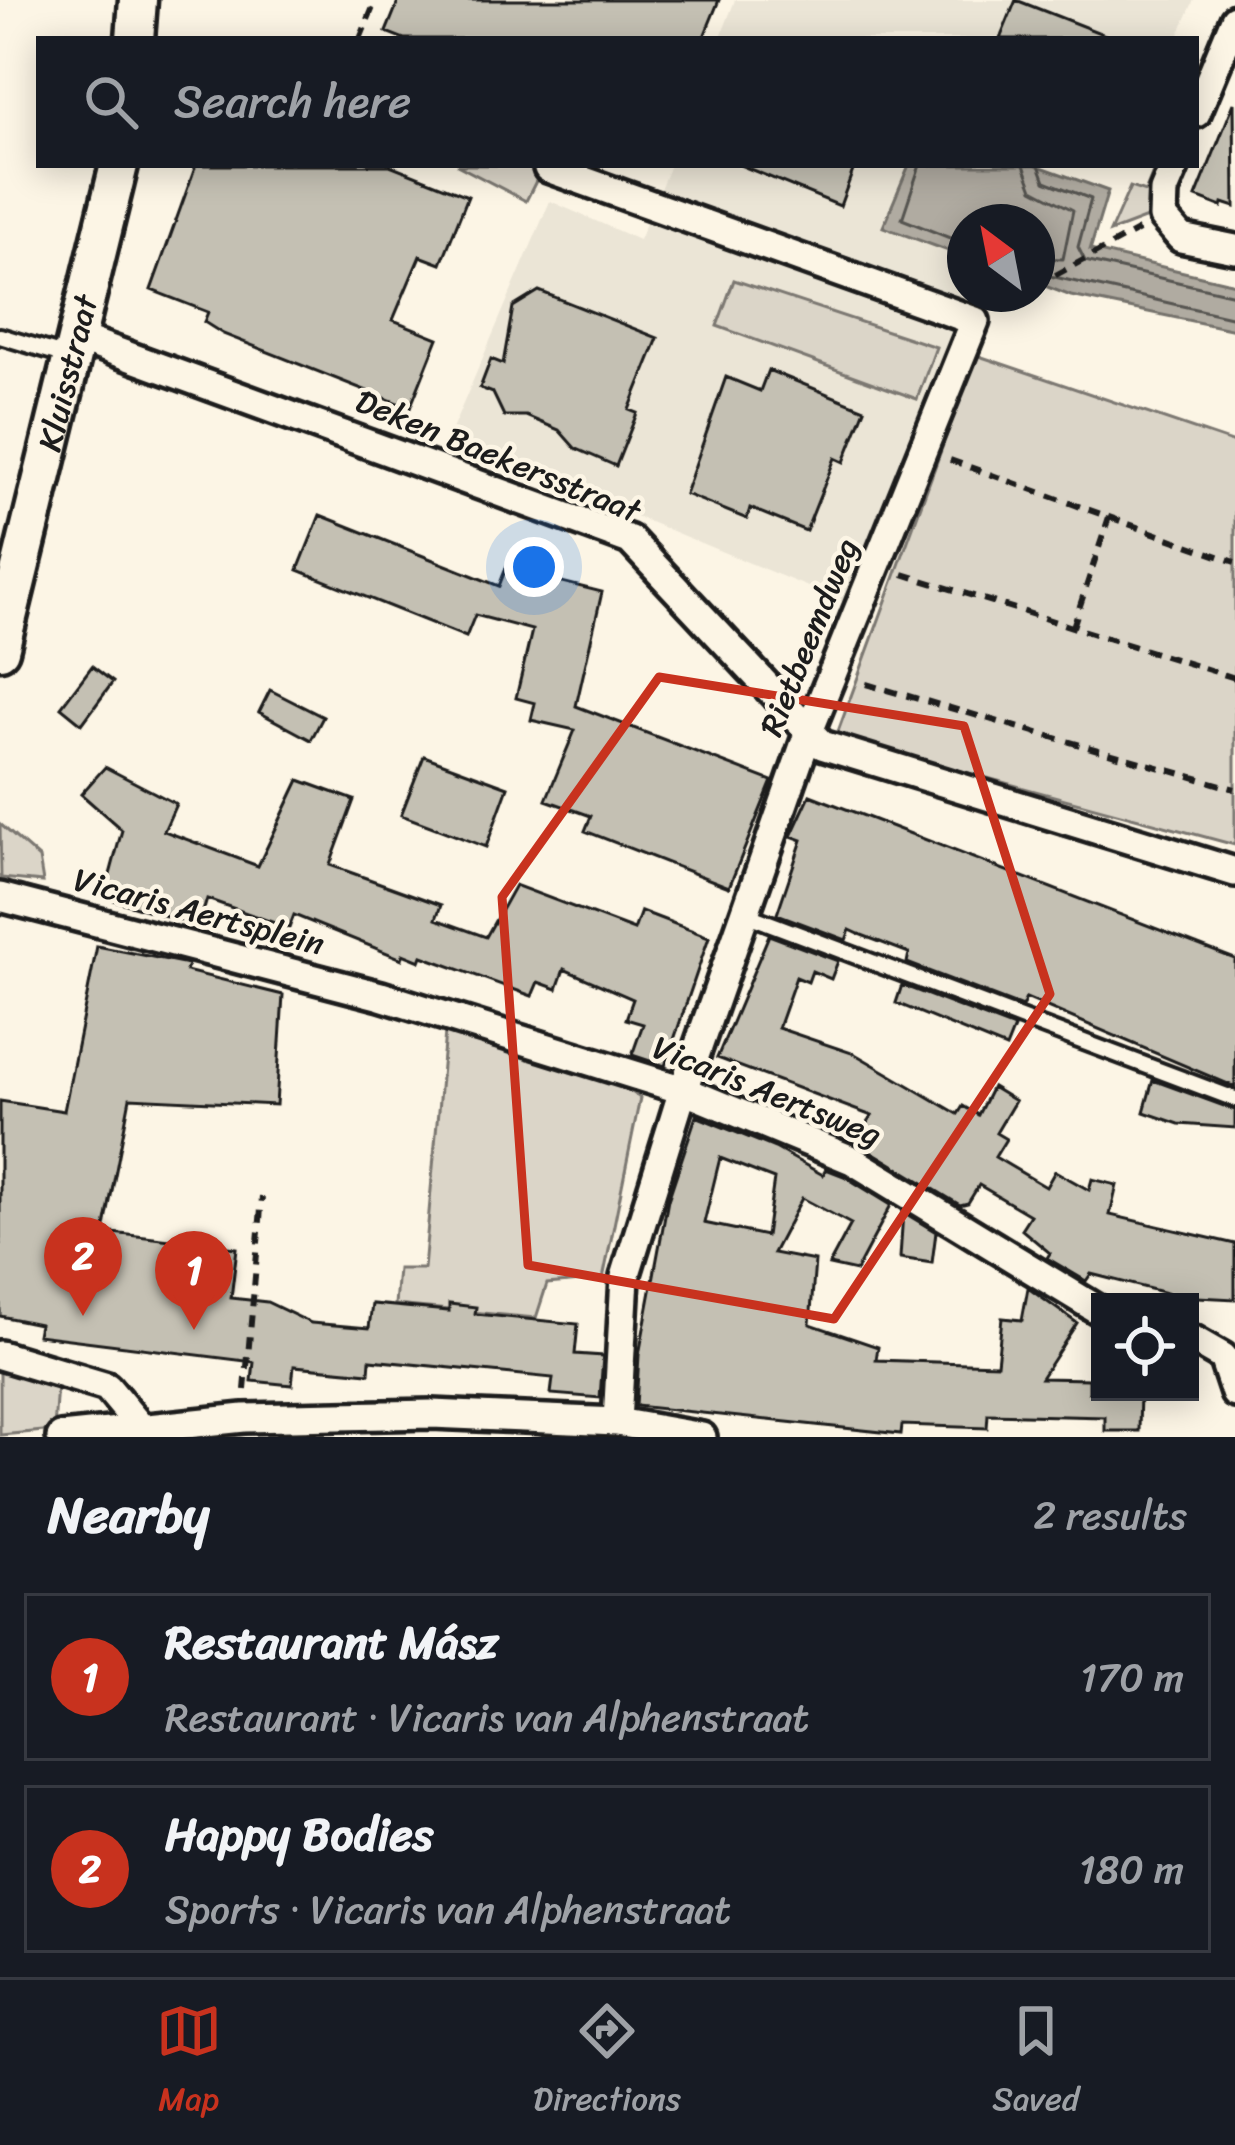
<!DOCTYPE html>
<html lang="en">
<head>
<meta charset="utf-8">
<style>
	body { margin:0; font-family:Sriracha,sans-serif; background:#242831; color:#f1f3f6 }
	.controls { position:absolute; right:36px; bottom:36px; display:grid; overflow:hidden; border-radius:0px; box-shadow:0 6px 30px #0003 }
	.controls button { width:108px; height:108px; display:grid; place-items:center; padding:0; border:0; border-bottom:3px solid #363941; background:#171b24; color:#f1f3f6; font:60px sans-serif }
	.compass { position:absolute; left:947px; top:204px; width:108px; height:108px; border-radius:50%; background:#171b24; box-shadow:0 6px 30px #0003; rotate:328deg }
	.you { position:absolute; left:534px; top:567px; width:42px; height:42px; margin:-30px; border:9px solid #fff; border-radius:50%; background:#1a73e8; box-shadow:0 0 0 18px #1a73e833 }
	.badge { display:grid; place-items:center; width:78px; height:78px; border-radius:50%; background:#c8321e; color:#fff; font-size:39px; font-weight:700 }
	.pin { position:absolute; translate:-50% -99px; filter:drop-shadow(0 3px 6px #0008) }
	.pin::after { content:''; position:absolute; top:63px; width:42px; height:36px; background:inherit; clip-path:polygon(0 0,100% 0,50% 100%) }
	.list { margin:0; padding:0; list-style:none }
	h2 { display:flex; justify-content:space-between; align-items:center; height:156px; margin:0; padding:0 48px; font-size:51px }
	h2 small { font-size:39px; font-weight:400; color:#9ea1a6 }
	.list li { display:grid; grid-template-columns:78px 1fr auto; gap:36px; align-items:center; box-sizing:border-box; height:168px; margin:0 24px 24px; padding:0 24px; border:3px solid #363941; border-radius:0px }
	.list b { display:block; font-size:45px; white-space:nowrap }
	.list p { margin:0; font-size:39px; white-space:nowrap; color:#9ea1a6 }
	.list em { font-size:39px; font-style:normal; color:#9ea1a6 }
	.icon { flex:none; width:66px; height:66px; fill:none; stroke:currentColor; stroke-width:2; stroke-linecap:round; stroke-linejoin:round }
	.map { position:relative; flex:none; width:1235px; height:1437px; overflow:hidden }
	.search { position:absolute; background:#171b24; box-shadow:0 6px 30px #0003; left:36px; right:36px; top:36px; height:132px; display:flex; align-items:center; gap:30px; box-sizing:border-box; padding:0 42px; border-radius:0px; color:#9ea1a6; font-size:45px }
	.sheet { height:540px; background:#171b24 }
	nav { display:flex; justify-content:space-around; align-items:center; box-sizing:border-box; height:168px; border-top:3px solid #363941; background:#171b24; font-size:33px; color:#9ea1a6 }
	nav a { display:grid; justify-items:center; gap:6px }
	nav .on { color:#c8321e }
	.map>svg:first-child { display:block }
	.built { fill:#ebe5d6 }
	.green { fill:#dbd5c8; stroke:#7c7872; stroke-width:3 }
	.water { fill:#b0aba1; stroke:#75726c; stroke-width:3 }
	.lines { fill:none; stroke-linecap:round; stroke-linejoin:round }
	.shore { stroke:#575551; stroke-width:3 }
	.building { fill:#c4c0b3; stroke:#1c1c1c; stroke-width:3; fill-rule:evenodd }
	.service-casing { stroke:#1c1c1c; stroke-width:22 }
	.minor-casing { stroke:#1c1c1c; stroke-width:36 }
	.tertiary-casing { stroke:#1c1c1c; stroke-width:45 }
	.path { stroke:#1c1c1c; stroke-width:6; stroke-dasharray:12 9; stroke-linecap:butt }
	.service { stroke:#fcf5e5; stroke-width:14 }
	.minor { stroke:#fcf5e5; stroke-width:27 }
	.tertiary { stroke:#fcf5e5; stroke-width:36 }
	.marked { fill:none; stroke:#c8321e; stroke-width:9; stroke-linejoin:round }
	.labels { text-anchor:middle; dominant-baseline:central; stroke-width:9; stroke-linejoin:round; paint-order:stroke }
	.street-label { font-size:33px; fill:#1c1c1c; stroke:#fcf5e5 }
</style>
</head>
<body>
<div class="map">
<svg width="1235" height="1437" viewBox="0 0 1235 1437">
	<rect width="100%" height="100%" fill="#fcf5e5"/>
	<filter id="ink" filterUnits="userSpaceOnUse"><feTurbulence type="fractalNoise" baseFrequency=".00833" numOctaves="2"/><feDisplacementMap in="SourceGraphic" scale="24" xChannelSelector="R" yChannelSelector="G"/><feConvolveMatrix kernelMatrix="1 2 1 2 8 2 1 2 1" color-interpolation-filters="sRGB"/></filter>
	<g filter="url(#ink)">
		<!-- built -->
		<path class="built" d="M735,0H1194L1177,39H720Z
			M670,165H1024L965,222V294H971L847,603L448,439L550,201L639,240Z"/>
		<!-- green -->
		<path class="green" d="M457,165H544L526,201Z
			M1156,165H1183L1160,213L1110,232L1130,187L1145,192Z
			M734,280L936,347L917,399L717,326Z
			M976,355L1235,443V845L836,737Z
			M0,824L39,858L43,882L1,878Z
			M445,1032L625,1087L640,1098L603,1279L547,1284L536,1318L395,1305L398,1269H424Z
			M0,1366L57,1383L54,1430L0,1435Z"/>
		<!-- water -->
		<path class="water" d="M909,165H1036L1108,191L1090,250L1235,284V330L1071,296L1037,283V222H965V257L883,227Z"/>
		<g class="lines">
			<!-- shore -->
			<path class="shore" d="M920,165L902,219L965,244
				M1024,165L1033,189L1073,210L1063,259L1037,258
				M1039,165L1045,181L1091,199L1078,247L1085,261L1235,295
				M1037,273L1235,318"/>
		</g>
		<!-- building -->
		<path class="building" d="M399,0H719L703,39H404L386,32Z
			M1016,0L1113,38V39H1000Z
			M1234,103L1235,207L1223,203L1222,207L1196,197Z
			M196,165H390L468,196L441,264L420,256L393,320L438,338L410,408L223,334L204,322L208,312L151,290Z
			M740,165H855L840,206Z
			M539,291L658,338L629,410L637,413L616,466L575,448L559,430L526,416H504L493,393L480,388L491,359L503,364L513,307Z
			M768,370L865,409L844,462L835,458L806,531L750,508L747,519L685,494L726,377L760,391Z
			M320,515L499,586L506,568L602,592L576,706L772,781L729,887L585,831L591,816L546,800L575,730L531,720L535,703L516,698L532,630L475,615L466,637L298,570Z
			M92,666L113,682L82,724L61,707Z
			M270,690L323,717L311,740L259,712Z
			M424,756L508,787L486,847L401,815Z
			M105,767L176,804L164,831L258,866L299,780L354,800L330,865L441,905L436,919L486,937L515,885L634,930L641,911L709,937L665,1066L632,1055L643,1024L626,1019L633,999L564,969L557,989L538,982L532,996L422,956L420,961L403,954L402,959L294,915L289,928L207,899L199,926L104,897L122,830L81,794Z
			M810,795L1235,959V1087L1026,998L1022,1007L907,963L909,953L859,934L850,930L846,940L777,914L802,840L791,836Z
			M769,935L838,961L831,979L812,971L808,982L796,977L778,1028L855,1054L958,1114L963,1106L978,1115L992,1087L1015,1101L996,1133L1006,1139L995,1157L1046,1187L1055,1171L1089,1190L1092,1179L1117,1185L1110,1215L1235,1244V1299L1178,1296L1091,1274L1086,1281L1047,1258L1050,1253L1021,1229L1030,1215L979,1185L968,1203L960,1205L854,1141L872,1116L717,1058Z
			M97,946L188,964L186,971L283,995L276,1105L130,1098L104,1232L237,1248L231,1298L267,1302L311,1323L369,1328L372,1304L449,1311V1304L476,1307L475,1314L578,1324L575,1354L603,1356L600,1398L551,1394L553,1378L370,1360L369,1373L294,1366L292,1385L252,1381L254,1362L37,1335L39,1324L0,1316V1101L64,1111Z
			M902,985L1014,1028L1006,1048L896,1003Z
			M1153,1080L1235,1110V1128L1179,1124L1144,1112Z
			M696,1116L775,1148L823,1175L826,1169L844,1176L891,1205L856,1271L829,1265L851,1224L802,1198L773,1253L815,1261L810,1324L878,1347L876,1360L997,1364L1002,1318L1022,1320L1028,1288L1077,1323L1041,1378L1089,1379V1392H1140L1139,1431H1105V1417L988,1414L987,1428L902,1425L901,1434L636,1406L639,1355L668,1200ZM720,1158L774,1179L766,1236L704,1223Z
			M903,1212L936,1232L932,1263L900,1258Z"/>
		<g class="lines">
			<!-- service casing -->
			<g class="service-casing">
				<path id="service" d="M0,336L70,357
					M745,914L1235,1099"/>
			</g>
			<!-- minor casing -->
			<g class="minor-casing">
				<path id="minor" d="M1196,113L1235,19
					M1175,165L1164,191L1163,217L1181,238L1235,249
					M548,168L975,321L808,734L683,1090L625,1277L617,1422
					M79,338L630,540L822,745L1235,872
					M0,897L381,996L683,1090L852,1160L1100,1311
					M1190,1338L1223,1357L1235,1393
					M0,1355L107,1387L142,1429
					M61,1437L244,1418L432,1414L617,1422L702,1437"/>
			</g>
			<!-- tertiary casing -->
			<g class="tertiary-casing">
				<g id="tertiary">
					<path d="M135,39L138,0"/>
					<path id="s1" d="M0,650L119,165"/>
				</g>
			</g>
			<!-- path -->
			<path class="path" d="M360,39L376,0
				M1037,285L1139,230
				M999,307L1022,294
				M950,460L1109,517L1073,627
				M1109,517L1235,562
				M903,574L1235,678
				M866,684L1235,789
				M245,1390L262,1197"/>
			<!-- service -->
			<use href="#service" class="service"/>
			<!-- minor -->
			<use href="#minor" class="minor"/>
			<!-- tertiary -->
			<use href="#tertiary" class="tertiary"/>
		</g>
	</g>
	<!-- marked area -->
	<path class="marked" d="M659,677L964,726L1050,994L834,1319L528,1265L502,897Z"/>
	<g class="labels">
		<!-- street labels -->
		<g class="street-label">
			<text stroke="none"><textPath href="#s1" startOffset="285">Kluisstraat</textPath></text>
			<text transform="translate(498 456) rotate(22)">Deken Baekersstraat</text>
			<text transform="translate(809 637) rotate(-68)">Rietbeemdweg</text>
			<text transform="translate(199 912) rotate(15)">Vicaris Aertsplein</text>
			<text transform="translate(767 1091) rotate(22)">Vicaris Aertsweg</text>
		</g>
	</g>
</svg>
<div class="controls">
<button><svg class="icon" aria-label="locate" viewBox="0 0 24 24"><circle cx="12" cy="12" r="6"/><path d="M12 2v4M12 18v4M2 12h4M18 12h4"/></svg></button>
</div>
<svg class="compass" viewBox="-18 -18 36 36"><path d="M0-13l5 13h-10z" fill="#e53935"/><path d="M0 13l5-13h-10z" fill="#9ea1a6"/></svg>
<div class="you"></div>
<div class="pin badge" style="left:194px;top:1330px">1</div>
<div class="pin badge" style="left:83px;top:1316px">2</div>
<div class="search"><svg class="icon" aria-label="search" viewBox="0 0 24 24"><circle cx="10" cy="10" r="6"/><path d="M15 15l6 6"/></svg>Search here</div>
</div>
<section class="sheet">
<h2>Nearby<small>2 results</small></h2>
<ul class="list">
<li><span class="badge">1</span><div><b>Restaurant Mász</b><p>Restaurant · Vicaris van Alphenstraat</p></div><em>170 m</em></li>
<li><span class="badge">2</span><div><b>Happy Bodies</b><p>Sports · Vicaris van Alphenstraat</p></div><em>180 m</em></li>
</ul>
</section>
<nav>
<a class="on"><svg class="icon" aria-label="map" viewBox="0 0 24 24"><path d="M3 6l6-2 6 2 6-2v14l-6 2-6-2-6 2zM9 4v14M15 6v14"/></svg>Map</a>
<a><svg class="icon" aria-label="directions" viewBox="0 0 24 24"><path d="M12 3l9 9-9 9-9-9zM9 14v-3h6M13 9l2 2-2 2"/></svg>Directions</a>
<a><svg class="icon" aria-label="saved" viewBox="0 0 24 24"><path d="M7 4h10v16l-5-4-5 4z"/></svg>Saved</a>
</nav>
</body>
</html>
